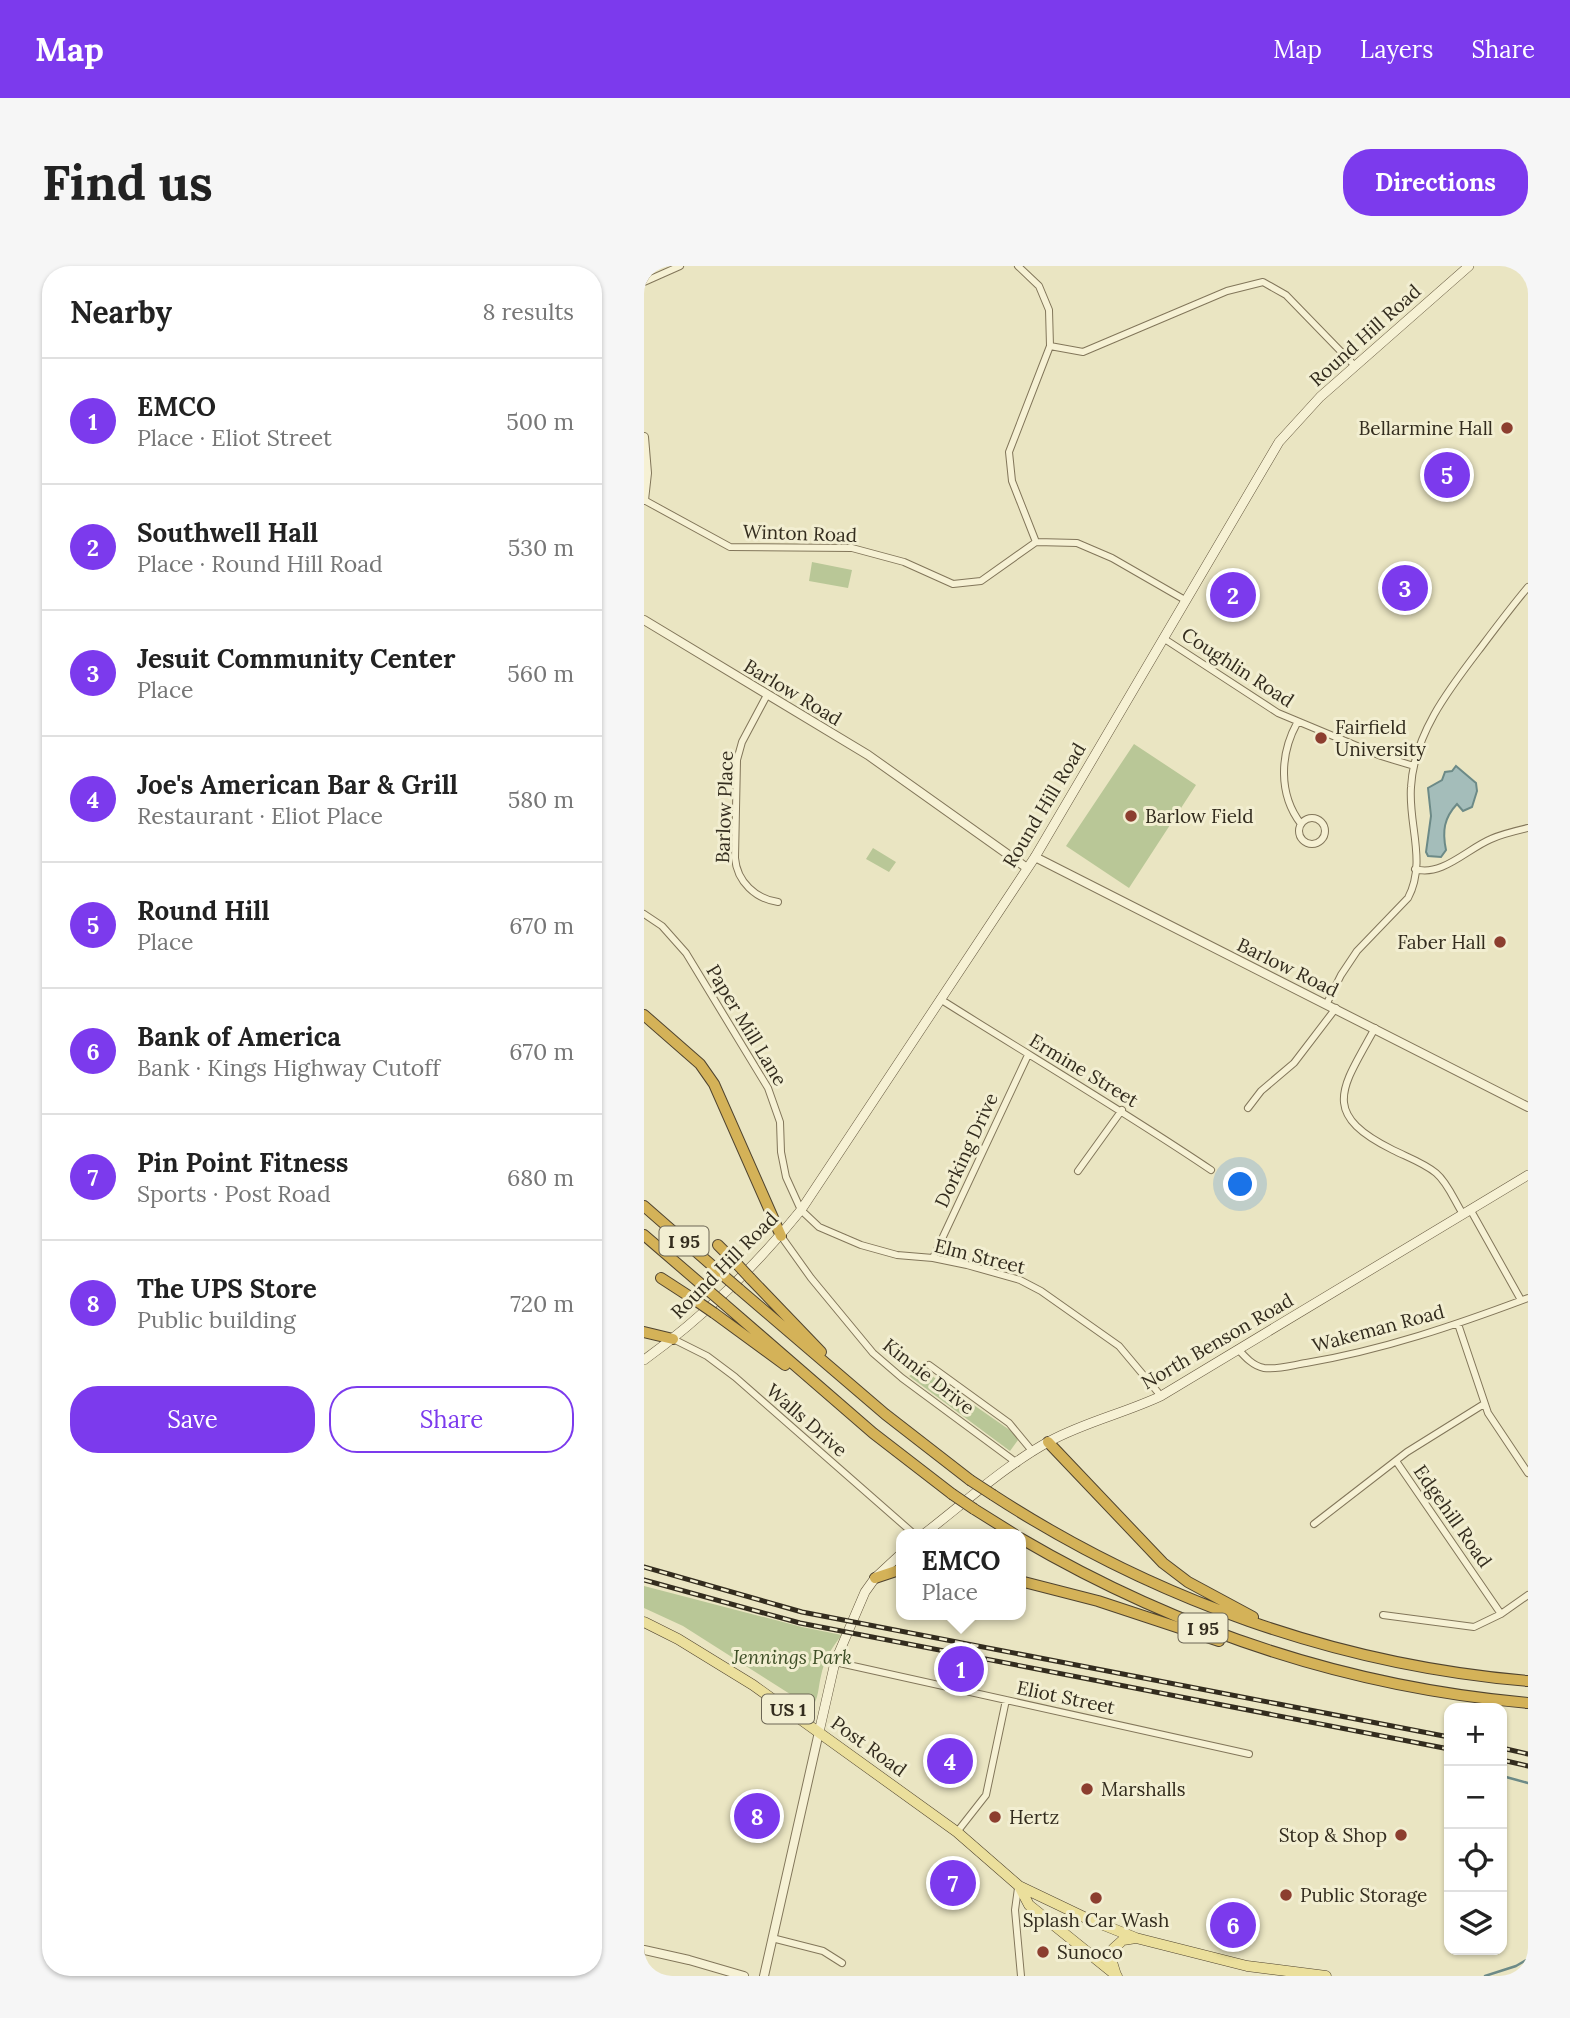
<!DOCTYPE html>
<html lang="en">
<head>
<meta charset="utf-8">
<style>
	body { margin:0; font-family:Lora,serif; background:#f6f6f6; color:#222 }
	.controls { position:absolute; right:21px; bottom:21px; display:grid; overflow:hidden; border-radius:14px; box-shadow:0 2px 5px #0004 }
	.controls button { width:63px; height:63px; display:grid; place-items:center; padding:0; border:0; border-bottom:2px solid #e0e0e0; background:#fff; color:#222; font:35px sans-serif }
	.you { position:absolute; left:597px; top:919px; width:24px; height:24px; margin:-18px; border:5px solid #fff; border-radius:50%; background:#1a73e8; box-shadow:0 0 0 10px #1a73e833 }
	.badge { display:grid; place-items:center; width:46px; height:46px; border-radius:50%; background:#7c3aed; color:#fff; font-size:23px; font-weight:700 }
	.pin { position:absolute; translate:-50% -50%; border:4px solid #fff; box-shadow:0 2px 7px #0006 }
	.popup { position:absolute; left:252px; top:1263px; width:130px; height:91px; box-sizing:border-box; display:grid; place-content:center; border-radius:14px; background:#fff; filter:drop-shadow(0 2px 5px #0005); font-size:23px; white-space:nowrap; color:#767676 }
	.popup b { font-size:26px; color:#222 }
	.popup::after { content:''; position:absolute; left:50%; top:100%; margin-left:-14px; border:14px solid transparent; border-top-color:#fff }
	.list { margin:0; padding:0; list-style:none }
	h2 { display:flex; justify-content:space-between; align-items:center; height:91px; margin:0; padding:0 28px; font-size:30px }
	h2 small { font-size:23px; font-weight:400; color:#767676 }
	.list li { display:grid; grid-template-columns:46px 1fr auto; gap:21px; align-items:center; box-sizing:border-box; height:126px; padding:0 28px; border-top:2px solid #e0e0e0 }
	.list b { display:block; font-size:26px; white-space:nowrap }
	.list p { margin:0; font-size:23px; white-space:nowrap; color:#767676 }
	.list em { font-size:23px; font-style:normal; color:#767676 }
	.actions { display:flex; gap:14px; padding:21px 28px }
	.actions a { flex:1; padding:16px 0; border:2px solid #7c3aed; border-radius:28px; text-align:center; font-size:24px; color:#7c3aed }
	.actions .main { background:#7c3aed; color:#fff }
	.icon { flex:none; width:38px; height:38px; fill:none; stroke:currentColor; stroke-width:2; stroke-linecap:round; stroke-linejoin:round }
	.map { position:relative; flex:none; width:884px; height:1710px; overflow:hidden; border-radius:28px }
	header { display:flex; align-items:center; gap:42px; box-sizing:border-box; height:98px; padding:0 35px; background:#7c3aed; color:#fff }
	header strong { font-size:33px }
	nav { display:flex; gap:38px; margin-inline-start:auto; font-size:24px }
	.intro { display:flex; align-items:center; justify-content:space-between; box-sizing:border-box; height:168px; padding:0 42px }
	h1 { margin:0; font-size:49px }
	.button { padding:18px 32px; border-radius:28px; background:#7c3aed; color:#fff; font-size:24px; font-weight:700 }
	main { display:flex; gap:42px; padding:0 42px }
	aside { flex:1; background:#fff; border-radius:28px; box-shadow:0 2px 5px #0004 }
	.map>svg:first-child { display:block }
	.green { fill:#b9c797 }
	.water { fill:#a4bdba; stroke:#6c8a87; stroke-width:2 }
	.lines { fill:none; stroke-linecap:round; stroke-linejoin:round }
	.stream { stroke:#6c8a87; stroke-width:2.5 }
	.minor-casing { stroke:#82765a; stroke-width:8 }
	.tertiary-casing { stroke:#82765a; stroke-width:10 }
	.secondary-casing { stroke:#64573e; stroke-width:10 }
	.primary-casing { stroke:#50442f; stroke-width:11 }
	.motorway-casing { stroke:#50442f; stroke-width:12 }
	.minor { stroke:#f6f1d4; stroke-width:6 }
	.tertiary { stroke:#f6f1d4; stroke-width:8 }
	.secondary { stroke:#f6f1d4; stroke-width:9 }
	.primary { stroke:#ebdf9c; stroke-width:10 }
	.motorway { stroke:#d4b258; stroke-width:10 }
	.rail-casing { stroke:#332c1e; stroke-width:5 }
	.rail { stroke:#f2eed1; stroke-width:2.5; stroke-dasharray:8; stroke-linecap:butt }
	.motorway-bridge-casing { stroke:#50442f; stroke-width:12; stroke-linecap:butt }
	.motorway-bridge { stroke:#d4b258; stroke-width:10 }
	.poi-dot { fill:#8c3e2f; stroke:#f2eed1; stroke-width:2.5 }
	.labels { text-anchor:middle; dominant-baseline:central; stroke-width:6; stroke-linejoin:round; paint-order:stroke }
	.shield { fill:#f2eed1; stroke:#6c6654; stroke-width:2 }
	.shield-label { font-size:18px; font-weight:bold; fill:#332c1e }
	.street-label { font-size:19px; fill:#332c1e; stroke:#f2eed1 }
	.poi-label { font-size:19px; fill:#332c1e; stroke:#f2eed1; text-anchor:start }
	.park-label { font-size:19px; font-style:italic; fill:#3d4e26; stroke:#f2eed1 }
</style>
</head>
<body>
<header>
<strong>Map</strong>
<nav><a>Map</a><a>Layers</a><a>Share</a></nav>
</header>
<div class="intro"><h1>Find us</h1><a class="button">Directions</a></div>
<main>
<aside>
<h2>Nearby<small>8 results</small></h2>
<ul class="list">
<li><span class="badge">1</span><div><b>EMCO</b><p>Place · Eliot Street</p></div><em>500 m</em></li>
<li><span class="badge">2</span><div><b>Southwell Hall</b><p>Place · Round Hill Road</p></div><em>530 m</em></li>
<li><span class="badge">3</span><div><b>Jesuit Community Center</b><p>Place</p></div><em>560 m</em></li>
<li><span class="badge">4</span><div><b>Joe's American Bar &amp; Grill</b><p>Restaurant · Eliot Place</p></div><em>580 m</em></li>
<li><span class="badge">5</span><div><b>Round Hill</b><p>Place</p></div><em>670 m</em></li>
<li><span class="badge">6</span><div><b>Bank of America</b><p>Bank · Kings Highway Cutoff</p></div><em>670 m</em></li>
<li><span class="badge">7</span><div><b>Pin Point Fitness</b><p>Sports · Post Road</p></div><em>680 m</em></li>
<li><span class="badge">8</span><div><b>The UPS Store</b><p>Public building</p></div><em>720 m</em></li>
</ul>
<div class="actions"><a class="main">Save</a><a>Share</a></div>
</aside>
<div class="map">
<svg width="884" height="1710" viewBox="0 0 884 1710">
	<rect width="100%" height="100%" fill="#eae5c2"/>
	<!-- green -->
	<path class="green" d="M168,296L208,304L204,322L165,315Z
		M490,478L552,519L485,622L422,580Z
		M229,582L252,596L245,606L222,593Z
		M278,1103L370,1167L374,1174L366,1185L265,1110Z
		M0,1320L158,1361L198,1369C188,1381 180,1394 177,1410C174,1422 175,1431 168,1442L39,1360L0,1342Z"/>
	<!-- water -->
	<path class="water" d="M812,500L832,517L833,525L828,541L819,545L813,538C800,552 798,565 802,584L797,591L784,590L782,586L787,550L784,522L798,514L801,506L808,505Z"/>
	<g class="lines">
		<!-- stream -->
		<path class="stream" d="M862,1511L884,1517
			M841,1710L872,1700L884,1693"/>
		<!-- minor casing -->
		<g class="minor-casing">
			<path id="minor" d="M374,0L395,20L405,44L406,80L365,186L368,215L392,276
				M0,16L36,0
				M406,80L439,86L583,25L619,16L642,29L711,100
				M0,234L86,281L208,282L260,296L309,318L337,315L392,276L433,277L468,292L541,334
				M519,372L634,447L737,490L770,500
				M123,429L98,476L93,494L91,592C93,616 112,633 134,636
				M653,457C636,488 634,528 657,558
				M655 565a13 13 0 1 1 26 0a13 13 0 1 1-26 0Z
				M771,603C798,611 823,583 847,573C858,568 871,565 884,562
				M0,648L18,660L42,687L124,822L136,856L137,886L142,911L157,944L175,961L217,979L253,989L289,992L323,999L376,1014L397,1025L475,1080L517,1130
				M296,733C386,790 478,844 567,904
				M683,737L697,709L713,685L764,632C783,596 764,558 767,521C770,467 806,422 838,380C853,360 868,340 884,321
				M731,762C699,821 674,847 749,884C763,891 780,897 792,907C804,917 811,936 819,948
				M604,842L617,825L650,797L692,742
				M434,905L478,844
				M826,943L877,1034
				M137,970L167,1012L229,1087L258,1112L373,1197
				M289,992L384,789
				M814,1058L844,1147L884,1207
				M29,1073L63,1090L91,1111L270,1268
				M594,1083C601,1091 609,1100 620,1102C633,1104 649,1099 662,1097C739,1084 812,1059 884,1032
				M285,1099L365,1157L389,1186
				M752,1195L857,1348
				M670,1258L763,1186L840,1138
				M739,1349L830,1361L857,1348L884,1329
				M191,1396L605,1488
				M313,1566L342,1529L362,1434
				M374,1622L371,1644L377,1710
				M128,1672L179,1685L198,1697"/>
		</g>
		<!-- tertiary casing -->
		<g class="tertiary-casing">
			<path id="tertiary" d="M0,171L3,207L0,234
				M0,354L224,489L383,602
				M391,591L884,841
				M0,1684L45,1694L100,1710
				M120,1710L175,1466"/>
		</g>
		<!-- secondary casing -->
		<g class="secondary-casing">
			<path id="secondary" d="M0,1094C57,1053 113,999 157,944L391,591L635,176L676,131L825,0
				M280,1268C319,1238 363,1198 406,1175C441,1156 481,1147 517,1130L884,909
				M175,1466L191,1396L221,1326L231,1312L258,1287"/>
		</g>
		<!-- primary casing -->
		<g class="primary-casing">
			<path id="primary" d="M0,1356L34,1373L109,1419L313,1566L375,1620L385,1639L473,1710
				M375,1620L442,1652L492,1672L603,1700L682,1710
				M472,1709L468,1696L469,1683L479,1674L492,1672"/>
		</g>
		<!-- motorway casing -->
		<g class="motorway-casing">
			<path id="motorway" d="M0,749L56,798L70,818L137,970
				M0,940L80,1010
				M0,969L65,1025
				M74,979L93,998
				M17,1012L54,1036
				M106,1012L177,1086
				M95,1023L241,1148L326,1214
				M79,1037L229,1167L308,1228
				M70,1047L141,1099
				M0,1066L29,1073
				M404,1176L519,1297L544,1316L609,1351
				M349,1229C509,1333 693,1399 884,1415
				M330,1243L370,1268
				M376,1272C533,1364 704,1421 884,1437
				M231,1312L258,1303
				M376,1315L454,1335L575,1375"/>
		</g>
		<!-- minor -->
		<use href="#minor" class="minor"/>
		<!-- tertiary -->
		<use href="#tertiary" class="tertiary"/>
		<!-- secondary -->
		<use href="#secondary" class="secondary"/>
		<!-- primary -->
		<use href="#primary" class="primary"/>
		<!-- motorway -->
		<use href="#motorway" class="motorway"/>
		<!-- rail casing -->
		<g class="rail-casing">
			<path id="rail" d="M0,1301L158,1346L805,1471
				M0,1314L156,1357L805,1483
				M858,1482L884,1488
				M858,1494L884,1500"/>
		</g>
		<!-- rail -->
		<use href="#rail" class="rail"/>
		<!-- motorway-bridge casing -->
		<g class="motorway-bridge-casing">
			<path id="motorway-bridge" d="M93,998L106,1012
				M80,1010L95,1023
				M65,1025L79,1037
				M54,1036L70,1047
				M326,1214L349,1229
				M308,1228L330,1243"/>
		</g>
		<!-- motorway-bridge -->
		<use href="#motorway-bridge" class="motorway-bridge"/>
	</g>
	<!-- markers -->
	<g class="poi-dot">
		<circle cx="863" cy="162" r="7"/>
		<circle cx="677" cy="472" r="7"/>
		<circle cx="487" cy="550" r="7"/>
		<circle cx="856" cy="676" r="7"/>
		<circle cx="443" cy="1523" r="7"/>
		<circle cx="351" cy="1551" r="7"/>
		<circle cx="757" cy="1569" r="7"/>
		<circle cx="642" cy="1629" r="7"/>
		<circle cx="452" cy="1632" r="7"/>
		<circle cx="399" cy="1686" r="7"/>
	</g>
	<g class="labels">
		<!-- shield labels -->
		<g class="shield">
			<rect x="15.5" y="960.5" width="49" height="29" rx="5"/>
			<rect x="534.5" y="1347.5" width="49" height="29" rx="5"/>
			<rect x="118" y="1428.5" width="52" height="29" rx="5"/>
		</g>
		<g class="shield-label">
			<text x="40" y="975">I 95</text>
			<text x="559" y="1362">I 95</text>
			<text x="144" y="1443">US 1</text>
		</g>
		<!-- street labels -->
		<g class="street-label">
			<text transform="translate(721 69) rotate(-42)">Round Hill Road</text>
			<text transform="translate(156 267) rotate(2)">Winton Road</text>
			<text transform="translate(594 401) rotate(33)">Coughlin Road</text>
			<text transform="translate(149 426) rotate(31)">Barlow Road</text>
			<text transform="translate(400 539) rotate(-59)">Round Hill Road</text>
			<text transform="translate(80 541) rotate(-88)">Barlow Place</text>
			<text transform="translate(644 701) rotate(26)">Barlow Road</text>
			<text transform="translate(103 759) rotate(59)">Paper Mill Lane</text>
			<text transform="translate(440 804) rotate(31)">Ermine Street</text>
			<text transform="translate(322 884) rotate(-65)">Dorking Drive</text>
			<text transform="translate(336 990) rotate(14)">Elm Street</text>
			<text transform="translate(80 999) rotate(-45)">Round Hill Road</text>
			<text transform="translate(734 1062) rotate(-15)">Wakeman Road</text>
			<text transform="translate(573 1075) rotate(-30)">North Benson Road</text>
			<text transform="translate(285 1110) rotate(38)">Kinnie Drive</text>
			<text transform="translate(163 1154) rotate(41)">Walls Drive</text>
			<text transform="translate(809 1250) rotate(55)">Edgehill Road</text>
			<text transform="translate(422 1431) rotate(12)">Eliot Street</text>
			<text transform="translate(225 1480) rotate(36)">Post Road</text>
		</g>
		<!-- poi labels -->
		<g class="poi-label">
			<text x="849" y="162" text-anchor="end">Bellarmine Hall</text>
			<text x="691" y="461">Fairfield<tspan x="691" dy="22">University</tspan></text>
			<text x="501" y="550">Barlow Field</text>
			<text x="842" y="676" text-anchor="end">Faber Hall</text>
			<text x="457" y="1523">Marshalls</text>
			<text x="365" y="1551">Hertz</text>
			<text x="743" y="1569" text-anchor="end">Stop &amp; Shop</text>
			<text x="656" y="1629">Public Storage</text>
			<text x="452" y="1654" text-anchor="middle">Splash Car Wash</text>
			<text x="413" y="1686">Sunoco</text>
		</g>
		<!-- park labels -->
		<g class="park-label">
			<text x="148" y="1391">Jennings Park</text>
		</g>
	</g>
</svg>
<div class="controls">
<button>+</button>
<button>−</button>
<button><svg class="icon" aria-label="locate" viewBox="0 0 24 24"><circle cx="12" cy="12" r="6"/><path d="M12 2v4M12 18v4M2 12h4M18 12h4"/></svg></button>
<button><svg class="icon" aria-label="layers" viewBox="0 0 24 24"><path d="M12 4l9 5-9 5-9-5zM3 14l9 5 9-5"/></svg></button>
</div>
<div class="you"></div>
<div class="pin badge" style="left:317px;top:1403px">1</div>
<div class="popup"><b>EMCO</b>Place</div>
<div class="pin badge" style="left:589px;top:329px">2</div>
<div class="pin badge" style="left:761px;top:322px">3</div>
<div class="pin badge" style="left:306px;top:1495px">4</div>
<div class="pin badge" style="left:803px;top:209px">5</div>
<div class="pin badge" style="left:589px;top:1659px">6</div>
<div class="pin badge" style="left:309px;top:1617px">7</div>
<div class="pin badge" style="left:113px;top:1550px">8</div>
</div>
</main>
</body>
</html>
